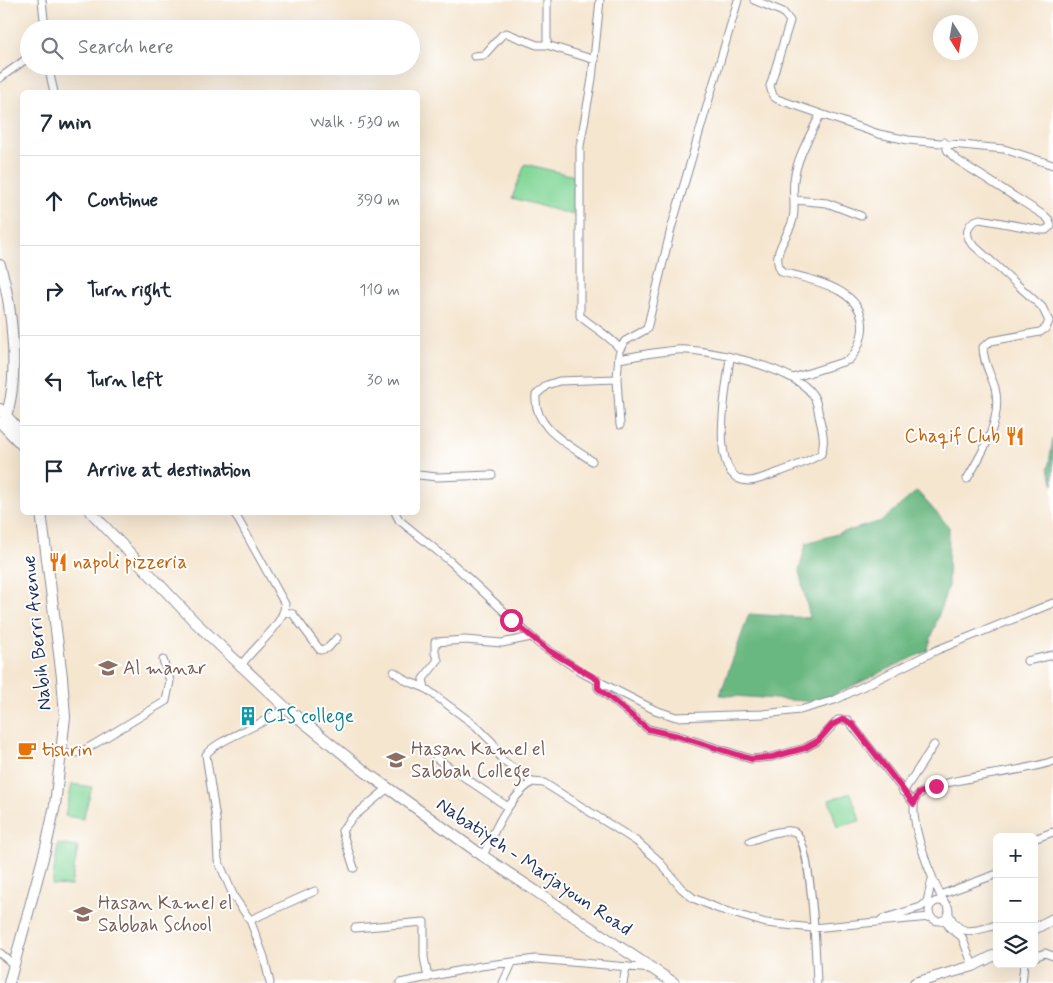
<!DOCTYPE html>
<html lang="en">
<head>
<meta charset="utf-8">
<style>
	body { margin:0; font-family:Mynerve,sans-serif; background:#f2f2f3; color:#1f2937 }
	.controls { position:absolute; right:15px; bottom:15px; display:grid; overflow:hidden; border-radius:8px; box-shadow:0 5px 20px #0002 }
	.controls button { width:45px; height:45px; display:grid; place-items:center; padding:0; border:0; border-bottom:1px solid #e0e1e3; background:#fff; color:#1f2937; font:25px sans-serif }
	.compass { position:absolute; left:933px; top:15px; width:45px; height:45px; border-radius:50%; background:#fff; box-shadow:0 5px 20px #0002; rotate:169deg }
	.stop { position:absolute; width:15px; height:15px; margin:-11px; border:4px solid #db2777; border-radius:50%; background:#fff }
	.stop.end { background:#db2777; border-color:#fff; box-shadow:0 1px 5px #0008 }
	.list { margin:0; padding:0; list-style:none }
	h2 { display:flex; justify-content:space-between; align-items:center; height:65px; margin:0; padding:0 20px; font-size:21px }
	h2 small { font-size:16px; font-weight:400; color:#747a83 }
	.list li { display:grid; grid-template-columns:32px 1fr auto; gap:15px; align-items:center; box-sizing:border-box; height:90px; padding:0 20px; border-top:1px solid #e0e1e3 }
	.list b { display:block; font-size:19px; white-space:nowrap }
	.list em { font-size:16px; font-style:normal; color:#747a83 }
	.icon { flex:none; width:28px; height:28px; fill:none; stroke:currentColor; stroke-width:2; stroke-linecap:round; stroke-linejoin:round }
	.map { position:relative; flex:none; width:1053px; height:983px; overflow:hidden }
	.search { position:absolute; background:#fff; box-shadow:0 5px 20px #0002; left:20px; top:20px; width:400px; height:55px; display:flex; align-items:center; gap:12px; box-sizing:border-box; padding:0 18px; border-radius:28px; color:#747a83; font-size:19px }
	.panel { position:absolute; background:#fff; box-shadow:0 5px 20px #0002; left:20px; top:90px; width:400px; height:425px; border-radius:8px }
	.map>svg:first-child { display:block }
	.green { fill:#83d799; stroke:#4f837c }
	.forest { fill:#6ab881; stroke:#427470 }
	.lines { fill:none; stroke-linecap:round; stroke-linejoin:round }
	.street-casing { stroke:#888a97; stroke-width:9 }
	.secondary-casing { stroke:#888a97; stroke-width:12 }
	.street { stroke:#fff; stroke-width:7 }
	.secondary { stroke:#fff; stroke-width:10 }
	.route { stroke:#db2777; stroke-width:6 }
	.labels { text-anchor:middle; dominant-baseline:central; stroke-width:4; stroke-linejoin:round; paint-order:stroke }
	.food-label { font-size:19px; fill:#c56008; stroke:#fff; text-anchor:start }
	.street-label { font-size:19px; fill:#1b2f5e; stroke:#fff }
	.education-label { font-size:19px; fill:#785e54; stroke:#fff; text-anchor:start }
	.culture-label { font-size:19px; fill:#0d838f; stroke:#fff; text-anchor:start }
</style>
</head>
<body>
<div class="map">
<svg width="1053" height="983" viewBox="0 0 1053 983">
	<rect width="100%" height="100%" fill="#fff"/>
	<filter id="ink" filterUnits="userSpaceOnUse"><feTurbulence type="fractalNoise" baseFrequency=".02" numOctaves="2"/><feDisplacementMap in="SourceGraphic" scale="10" xChannelSelector="R" yChannelSelector="G"/><feConvolveMatrix kernelMatrix="1 2 1 2 8 2 1 2 1" color-interpolation-filters="sRGB"/></filter>
	<filter id="wash" filterUnits="userSpaceOnUse"><feTurbulence type="fractalNoise" baseFrequency=".0096" numOctaves="4" result="noise"/><feDisplacementMap in="SourceGraphic" scale="20" xChannelSelector="R" yChannelSelector="G"/><feGaussianBlur stdDeviation="1.12" result="paint"/><feColorMatrix in="noise" values="0 0 0 0 0 0 0 0 0 0 0 0 0 0 0 0 0 1.4 0 .05"/><feComposite in="paint" operator="in"/></filter>
	<g filter="url(#wash)">
		<rect width="100%" height="100%" fill="#f5e6d0"/>
		<!-- green -->
		<path class="green" d="M525,164L574,176L573,215L512,198Z
			M72,784L92,787L83,819L65,816Z
			M851,793L860,821L837,827L829,800Z
			M58,844L78,847L71,886L52,885Z"/>
		<!-- forest -->
		<path class="forest" d="M1053,439V485L1048,469Z
			M917,491L949,527L948,586L927,651L818,702L720,695L749,614L810,618L799,571L806,543L882,521Z"/>
	</g>
	<g filter="url(#ink)">
		<g class="lines">
			<!-- street casing -->
			<g class="street-casing">
				<path id="street" d="M42,0L45,29
					M600,0L592,79L580,146V316C594,328 609,335 620,349L625,341L647,329L671,229L738,0
					M754,0L783,12L790,21L770,86L773,96L777,99L879,134L908,140L1004,149L1053,165
					M547,45L595,60
					M474,56L484,55L502,35L506,33L537,45H547V0
					M48,66L54,92
					M0,78L29,57
					M944,142L948,151L957,160L1045,216L1049,220L1051,226L1046,230H1041L980,219C968,222 964,232 971,243L1042,307L1049,321L1046,328L1040,332L991,341L983,347C983,363 991,374 995,388C1003,419 982,454 967,479
					M795,200L827,203L861,216
					M619,359C638,355 657,352 676,350C707,348 795,368 812,394C817,400 818,409 819,416C822,428 826,442 821,454C806,463 788,469 771,475C764,477 756,481 749,481C705,481 728,383 730,357
					M793,378L849,360C857,352 860,344 862,333C869,289 812,280 782,272C769,254 789,237 793,219C796,206 792,193 794,180C797,157 810,136 820,115
					M617,379L620,425
					M592,461C568,444 533,428 536,395L547,385L559,381L617,379L619,354
					M418,475L437,477L492,475
					M234,512L285,604C284,626 252,648 240,667
					M395,512L399,520L451,562L538,643L586,675L655,710L676,717L763,714L800,710L835,700L937,650L1053,603
					M285,612L293,614L320,650L328,648L337,638
					M531,637L502,643L465,640L435,642V653L438,660L423,679L425,688L476,726L493,743L502,760L532,782L544,783L636,841L658,860L681,888L693,898L719,909L766,923L813,928L930,917
					M1027,661L1053,655
					M394,672L407,681L425,688
					M598,680V688L648,729L679,736L751,759L772,757L805,748L818,741L838,720H848L914,804
					M60,753L73,754L83,751L166,701L170,681L163,660
					M436,758L508,807
					M903,792L934,745
					M1034,839L1053,832
					M750,841C761,837 784,827 795,832C812,841 816,960 817,983
					M483,856C495,829 508,799 532,782
					M354,868L342,831L352,818L388,788
					M940,895L997,874
					M929 911a10 10 0 1 1 20 0a10 10 0 1 1-20 0Z
					M945,903C933,884 905,815 917,796C937,777 1021,774 1053,761
					M949,914C960,939 976,930 997,925
					M882,919L921,907L927,902L932,879
					M250,920L234,897L218,860L216,819L206,755C213,741 268,723 286,708
					M945,920L950,928L962,937L973,966
					M355,928L424,922V957L428,978
					M0,953L14,965
					M1034,957L1045,953L1053,956
					M270,983L264,957L250,920L315,891
					M400,983L481,966L536,959L652,969
					M503,983L512,963
					M623,983L626,968
					M1022,983L1024,964"/>
			</g>
			<!-- secondary casing -->
			<g class="secondary-casing">
				<path id="secondary" d="M0,265C12,304 22,388 2,424
					M0,409L22,433
					M0,422L22,445
					M91,512L195,622L286,708L367,773L483,856L674,983
					M1034,929L1053,919
					M9,983L46,847L55,805L65,717L62,677L41,512
					M915,983L973,966L997,954"/>
			</g>
			<!-- street -->
			<use href="#street" class="street"/>
			<!-- secondary -->
			<use href="#secondary" class="secondary"/>
		</g>
	</g>
	<g class="lines" filter="url(#ink)">
		<!-- route -->
		<path class="route" d="M511,620L548,650L598,680V688L648,729L678,736L751,759L772,757L805,748L818,741L832,725L844,719L852,724L914,804L918,794L936,786"/>
	</g>
	<!-- icons -->
	<defs>
		<g id="restaurant-bare" transform="scale(1.5)"><path d="M-5-6h1v4h1v-4h1v4h1v-4h1v5L-1.5 .5V6h-2V.5L-5-1ZM5-6V6H3V1.5H1.5Q1.5-4 5-6Z" fill="#e8710a" stroke="#fff" stroke-width="2.5" paint-order="stroke"/></g>
		<g id="university-bare" transform="scale(1.5)"><path d="M0-5L7-2L0 1L-7-2ZM-4 1L0 2.5L4 1V4Q0 6-4 4Z" fill="#8d6e63" stroke="#fff" stroke-width="2.5" paint-order="stroke"/></g>
		<g id="building-bare" transform="scale(1.5)"><path d="M-4-6H4V6H1V3H-1V6H-4ZM-2.5-4.3h1.7v1.8h-1.7ZM.8-4.3h1.7v1.8H.8ZM-2.5-1h1.7V.8h-1.7ZM.8-1h1.7V.8H.8Z" fill="#0f9aa8" stroke="#fff" stroke-width="2.5" paint-order="stroke"/></g>
		<g id="cafe-bare" transform="scale(1.5)"><path d="M-5.5-4.5H6V0H3Q3 3.5 0 3.5H-2.5Q-5.5 3.5-5.5 0ZM3-3.2v2h1.7v-2ZM-6 4.5H4V6H-6Z" fill="#e8710a" stroke="#fff" stroke-width="2.5" paint-order="stroke"/></g>
		<g id="school-bare" transform="scale(1.5)"><path d="M0-5L7-2L0 1L-7-2ZM-4 1L0 2.5L4 1V4Q0 6-4 4Z" fill="#8d6e63" stroke="#fff" stroke-width="2.5" paint-order="stroke"/></g>
	</defs>
	<g fill-rule="evenodd">
		<use href="#restaurant-bare" x="1015" y="436"/>
		<use href="#restaurant-bare" x="58" y="562"/>
		<use href="#university-bare" x="108" y="668"/>
		<use href="#building-bare" x="248" y="716"/>
		<use href="#cafe-bare" x="27" y="750"/>
		<use href="#school-bare" x="396" y="760"/>
		<use href="#school-bare" x="83" y="914"/>
	</g>
	<g class="labels">
		<!-- food labels -->
		<g class="food-label">
			<text x="1000" y="436" text-anchor="end">Chaqif Club</text>
			<text x="73" y="562">napoli pizzeria</text>
			<text x="42" y="750">tishrin</text>
		</g>
		<!-- street labels -->
		<g class="street-label">
			<text transform="translate(37 633) rotate(-96)">Nabih Berri Avenue</text>
			<text transform="translate(534 867) rotate(34)">Nabatiyeh - Marjayoun Road</text>
		</g>
		<!-- education labels -->
		<g class="education-label">
			<text x="123" y="668">Al manar</text>
			<text x="411" y="749">Hasan Kamel el<tspan x="411" dy="22">Sabbah College</tspan></text>
			<text x="98" y="903">Hasan Kamel el<tspan x="98" dy="22">Sabbah School</tspan></text>
		</g>
		<!-- culture labels -->
		<g class="culture-label">
			<text x="263" y="716">CIS college</text>
		</g>
	</g>
</svg>
<div class="controls">
<button>+</button>
<button>−</button>
<button><svg class="icon" aria-label="layers" viewBox="0 0 24 24"><path d="M12 4l9 5-9 5-9-5zM3 14l9 5 9-5"/></svg></button>
</div>
<svg class="compass" viewBox="-18 -18 36 36"><path d="M0-13l5 13h-10z" fill="#e53935"/><path d="M0 13l5-13h-10z" fill="#747a83"/></svg>
<div class="stop" style="left:511px;top:620px"></div>
<div class="stop end" style="left:936px;top:786px"></div>
<div class="search"><svg class="icon" aria-label="search" viewBox="0 0 24 24"><circle cx="10" cy="10" r="6"/><path d="M15 15l6 6"/></svg>Search here</div>
<section class="panel">
<h2>7 min<small>Walk · 530 m</small></h2>
<ul class="list">
<li><svg class="icon" aria-label="ahead" viewBox="0 0 24 24"><path d="M12 20V5M6 11l6-6 6 6"/></svg><div><b>Continue</b></div><em>390 m</em></li>
<li><svg class="icon" aria-label="right" viewBox="0 0 24 24"><path d="M7 20v-9h11M14 6l5 5-5 5"/></svg><div><b>Turn right</b></div><em>110 m</em></li>
<li><svg class="icon" aria-label="left" viewBox="0 0 24 24"><path d="M17 20v-9H6M10 6l-5 5 5 5"/></svg><div><b>Turn left</b></div><em>30 m</em></li>
<li><svg class="icon" aria-label="arrive" viewBox="0 0 24 24"><path d="M6 21V4h12l-3 4 3 4H6"/></svg><div><b>Arrive at destination</b></div></li>
</ul>
</section>
</div>
</body>
</html>
